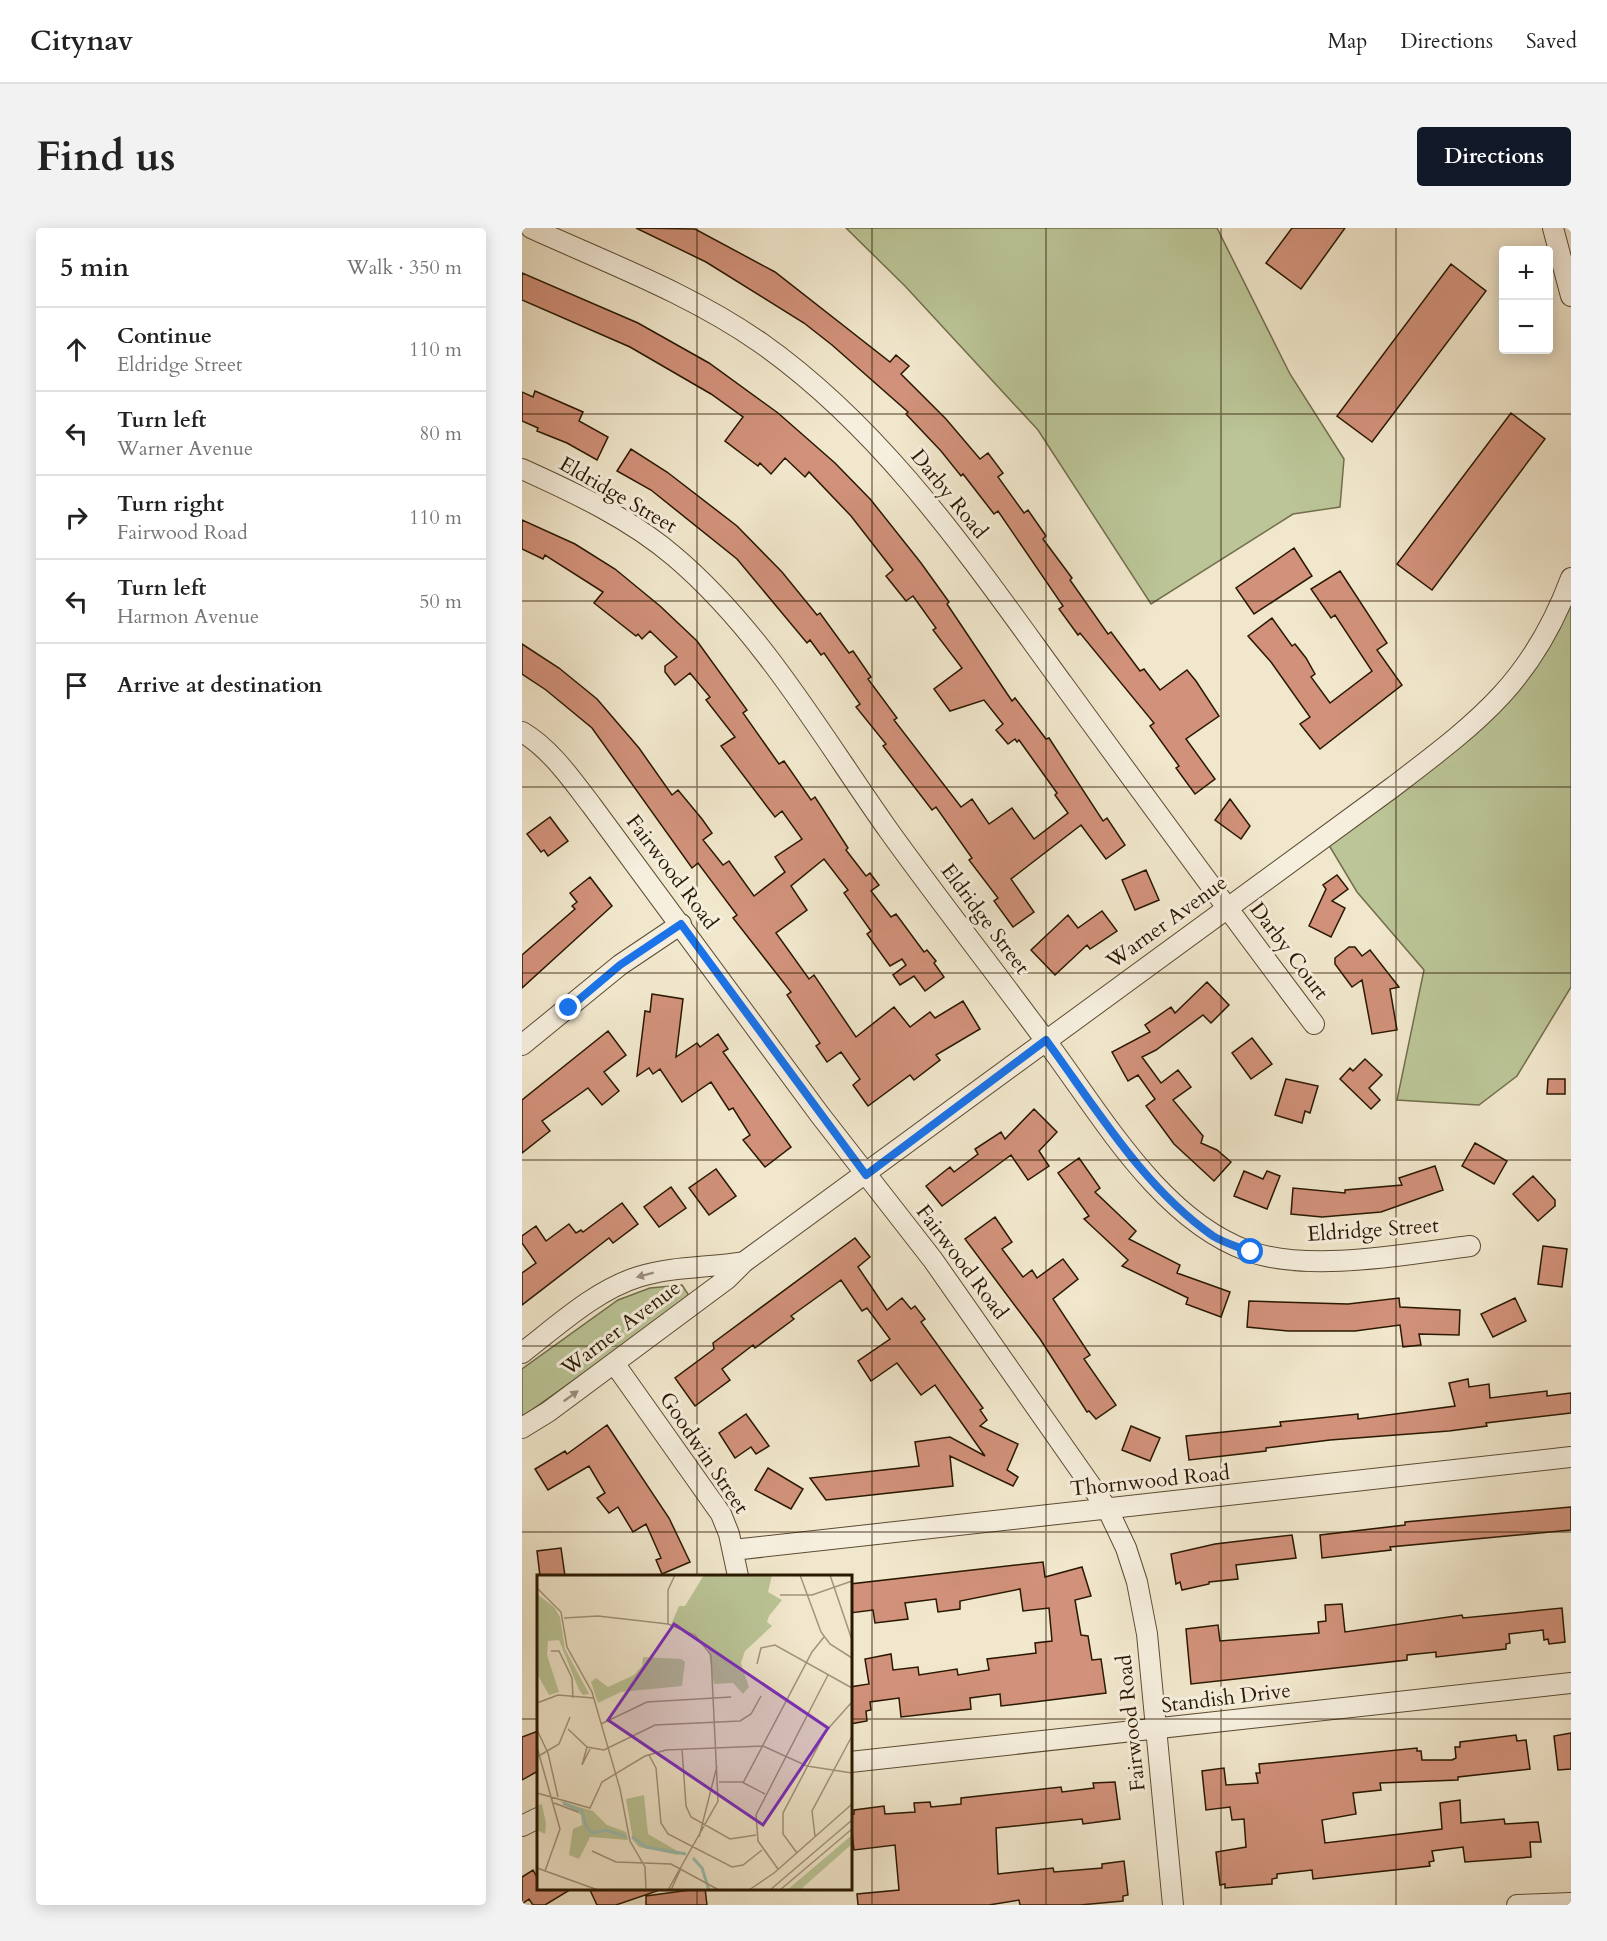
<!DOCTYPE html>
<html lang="en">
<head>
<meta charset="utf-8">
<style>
	body { margin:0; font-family:Cardo,serif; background:#f2f2f2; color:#222 }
	.controls { position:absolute; right:18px; top:18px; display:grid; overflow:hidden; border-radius:6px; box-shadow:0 3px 15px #0003 }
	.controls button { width:54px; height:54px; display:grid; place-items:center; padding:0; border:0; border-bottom:2px solid #e0e0e0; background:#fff; color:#222; font:30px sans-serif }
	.stop { position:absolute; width:18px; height:18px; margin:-14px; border:4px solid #1a73e8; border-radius:50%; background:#fff }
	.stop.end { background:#1a73e8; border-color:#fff; box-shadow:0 2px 6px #0008 }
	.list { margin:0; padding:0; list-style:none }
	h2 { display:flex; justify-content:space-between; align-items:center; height:78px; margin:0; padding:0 24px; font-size:26px }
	h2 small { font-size:20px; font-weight:400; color:#767676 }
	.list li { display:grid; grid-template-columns:39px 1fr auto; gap:18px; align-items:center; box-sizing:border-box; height:84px; padding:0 24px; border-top:2px solid #e0e0e0 }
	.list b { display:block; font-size:22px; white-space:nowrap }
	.list p { margin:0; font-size:20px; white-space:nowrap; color:#767676 }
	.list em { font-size:20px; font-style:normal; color:#767676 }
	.icon { flex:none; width:33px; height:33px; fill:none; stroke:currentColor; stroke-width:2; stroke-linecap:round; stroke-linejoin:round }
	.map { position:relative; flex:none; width:1049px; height:1677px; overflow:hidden; border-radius:6px }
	header { display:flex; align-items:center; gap:36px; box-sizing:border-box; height:84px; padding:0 30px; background:#fff; border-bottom:2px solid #e0e0e0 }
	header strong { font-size:28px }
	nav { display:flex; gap:33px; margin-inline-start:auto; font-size:21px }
	.intro { display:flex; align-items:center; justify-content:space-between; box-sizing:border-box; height:144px; padding:0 36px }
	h1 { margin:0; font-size:42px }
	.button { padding:15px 27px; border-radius:6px; background:#111827; color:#fff; font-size:21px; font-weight:700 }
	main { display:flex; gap:36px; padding:0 36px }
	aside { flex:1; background:#fff; border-radius:6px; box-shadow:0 3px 15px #0003 }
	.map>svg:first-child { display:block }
	.green { fill:#bbc597; stroke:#726e4c; stroke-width:1.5 }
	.building { fill:#d1917a; stroke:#2a1801; stroke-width:1.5 }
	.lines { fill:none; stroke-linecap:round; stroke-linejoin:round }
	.minor-casing { stroke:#5c4c34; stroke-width:22 }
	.minor { stroke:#f6efde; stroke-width:20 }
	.oneway { fill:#9a8e7b }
	.route { stroke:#1a73e8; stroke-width:8 }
	.grid { fill:none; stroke:#2a1801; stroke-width:1.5; stroke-opacity:0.55 }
	.labels { text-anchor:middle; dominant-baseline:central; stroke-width:6; stroke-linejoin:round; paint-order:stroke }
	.street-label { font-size:21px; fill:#2a1801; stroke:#f6efde }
	.inset-river { fill:none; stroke:#9bc0b5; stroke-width:3 }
	.inset-road { fill:none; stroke:#a1947b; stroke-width:1.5 }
	.view { fill:#7b2cbf; fill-opacity:0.15; stroke:#7b2cbf; stroke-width:3 }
	.inset-edge { fill:none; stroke:#2a1801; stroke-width:3 }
</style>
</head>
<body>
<header>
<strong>Citynav</strong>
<nav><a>Map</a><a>Directions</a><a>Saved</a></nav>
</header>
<div class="intro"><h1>Find us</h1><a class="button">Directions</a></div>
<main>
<aside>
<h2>5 min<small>Walk · 350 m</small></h2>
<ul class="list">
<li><svg class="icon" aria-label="ahead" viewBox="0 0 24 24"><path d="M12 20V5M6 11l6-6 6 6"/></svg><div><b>Continue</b><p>Eldridge Street</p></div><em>110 m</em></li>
<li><svg class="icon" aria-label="left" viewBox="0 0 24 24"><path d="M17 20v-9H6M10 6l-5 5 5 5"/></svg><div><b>Turn left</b><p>Warner Avenue</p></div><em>80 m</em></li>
<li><svg class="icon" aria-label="right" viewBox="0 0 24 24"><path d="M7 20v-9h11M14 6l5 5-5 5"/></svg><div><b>Turn right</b><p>Fairwood Road</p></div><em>110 m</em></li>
<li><svg class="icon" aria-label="left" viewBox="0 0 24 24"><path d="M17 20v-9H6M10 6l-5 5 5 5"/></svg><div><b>Turn left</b><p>Harmon Avenue</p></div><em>50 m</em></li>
<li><svg class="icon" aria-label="arrive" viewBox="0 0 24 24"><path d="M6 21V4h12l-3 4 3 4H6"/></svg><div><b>Arrive at destination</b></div></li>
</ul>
</aside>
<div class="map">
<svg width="1049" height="1677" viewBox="0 0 1049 1677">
	<rect width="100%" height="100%" fill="#f1e7cc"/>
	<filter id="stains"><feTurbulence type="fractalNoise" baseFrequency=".00333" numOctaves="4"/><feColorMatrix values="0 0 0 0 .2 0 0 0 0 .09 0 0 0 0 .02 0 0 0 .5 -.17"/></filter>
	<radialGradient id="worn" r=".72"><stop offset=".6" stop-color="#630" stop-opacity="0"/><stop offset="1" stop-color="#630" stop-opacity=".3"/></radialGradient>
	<!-- green -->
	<path class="green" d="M324,0H695L768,146L822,231L818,279L771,286L629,376L516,202L383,58Z
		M1049,340V759L995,848L957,877L875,872L902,742L835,664L802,609L953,495L1038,381Z
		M160,1057L166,1066L164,1072L0,1189V1141L96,1072L128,1060Z"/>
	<!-- building -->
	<path class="building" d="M114,0L173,1L253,44L368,134L374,127L387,138L379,146L424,191L458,231L466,225L481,245L476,249L502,285L506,282L524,308L521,311L550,350L548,352L586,406L589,404L618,443L622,441L638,462L665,442L674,453L697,488L664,511L693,551L673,566L654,540L657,538L628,498L632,495L558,405L556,407L537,381L541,378L476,283L472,286L441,246L439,248L419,223L384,186L386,184L310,117L282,95L184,34Z
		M770,0H823L779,61L744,35Z
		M929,36L964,63L850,214L815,188Z
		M0,45L116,95L187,135L256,185L313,235L349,272L399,335L427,374L425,376L490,473L493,470L524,511L527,510L581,593L585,590L603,617L584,631L559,597L489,651L512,684L491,699L472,673L476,670L447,632L450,630L414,579L410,582L361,518L364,516L334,479L338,476L302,425L299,427L288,412L285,415L215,331L129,262L95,243L109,221L145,244L215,298L260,344L295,387L298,385L327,425L331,423L349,449L346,451L375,490L372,492L439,579L450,571L467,596L490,580L512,611L546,585L533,567L535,565L497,512L495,514L493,511L486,516L474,502L481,496L462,472L428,483L412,461L440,440L411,402L414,400L391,368L384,373L364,348L371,342L329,288L287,244L283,249L263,230L249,246L238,235L236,238L203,213L221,189L189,166L108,119L0,72Z
		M13,163L61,184L57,193L86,209L75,232L45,215L15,203L16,200L0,193V164L11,169Z
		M989,185L1023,211L910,362L875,336Z
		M0,292L53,316L93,341L138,378L175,413L225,482L221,485L257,536L262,533L289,572L293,569L326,620L324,622L344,648L348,645L357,657L349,663L369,689L374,686L402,724L405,722L414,733L412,735L422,749L403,763L392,748L378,757L371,747L384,737L380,731L368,738L345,706L349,703L322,665L326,662L302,631L269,658L285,682L254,705L287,751L292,747L334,809L372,779L388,799L408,784L413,790L441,773L458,801L414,827L418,832L392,852L388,847L346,878L331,857L338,851L319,824L305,834L294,818L298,815L265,767L269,764L211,690L215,687L176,635L170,640L70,500L24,462L0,446V416L37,440L75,471L117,520L150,567L156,562L180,591L190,605L181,612L201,637L207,633L232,668L263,644L253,629L280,611L260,583L253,589L199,518L213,509L184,472L188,469L168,445L153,457L143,444V438L155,429L128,403L120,411L116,406L114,408L72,375L81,364L23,327L21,331L0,321Z
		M772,320L790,348L732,386L714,360Z
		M818,343L865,415L855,422L880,457L798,521L778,496L788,489L749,434L726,408L750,390L770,418L773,416L784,430L793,446L789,449L808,475L850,443L813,387L809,390L789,361Z
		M708,571L728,598L719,611L693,592Z
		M28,589L46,613L26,628L22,622L19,624L5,606Z
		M624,642L637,672L613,682L600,652Z
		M815,647L826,661L810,673L823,680L809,709L787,698L804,661L801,657Z
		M68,649L90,678L0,760V727L53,681L50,678L55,674L48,665Z
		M580,683L595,703L568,721L565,717L533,747L509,722L546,687L556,700Z
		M827,719H833L840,728L848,722L877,759L868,761L875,802L850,806L840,752L830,759L813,736V730Z
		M685,754L707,777L689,795L681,787L634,822L620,829L639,855L656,842L669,859L651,872L681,908L679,915L695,922L709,934L692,953L652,916L624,878L633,871L616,847L606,853L590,824L628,804L623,797L649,779L653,785Z
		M130,766L161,771L154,829L175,815L178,819L196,806L206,821L201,824L269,919L243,939L221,912L228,907L211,880L207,882L189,854L160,874L138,841L131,846L127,840L115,848L123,783L128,784Z
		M86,803L104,827L82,844L97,863L80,877L66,860L20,893L28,903L0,925V872Z
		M730,810L750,836L729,851L710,825Z
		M843,831L860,847L847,860L858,872L849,881L818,851L828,840L831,843Z
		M764,851L796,858L788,885L783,883L780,895L753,887Z
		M1026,851H1043V866H1025Z
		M512,881L535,904L517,923L527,938L506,952L489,927L420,978L404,958L428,939L432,944L456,926L453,921L479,904L483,911Z
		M953,915L985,933L972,956L940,938Z
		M557,930L578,960L573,964L614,1003L607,1011L658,1037L655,1045L708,1064L699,1089L664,1076L666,1070L600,1038L606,1032L562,991L567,988L536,945Z
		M913,938L921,962L859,984L800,989L769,986L771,960L823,965V962L880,957L877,950Z
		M194,941L214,968L187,987L167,960Z
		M722,943L741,951L745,943L758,948L745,981L712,968Z
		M1011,948L1033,972V978L1016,993L991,966Z
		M149,959L164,980L137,999L122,979Z
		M100,975L116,996L91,1015L87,1010L0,1077V1045L14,1035L0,1015V1008L14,998L24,1013L47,996L54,1005L59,1002L61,1004Z
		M473,989L490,1014L480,1021L501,1049L510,1042L515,1050L541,1031L556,1051L531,1071L568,1127L562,1131L594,1177L574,1191L567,1183L565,1184L518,1111L443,1011Z
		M333,1010L348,1029L336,1039L365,1082L380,1070L389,1081L393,1078L403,1091L399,1094L461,1180L458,1182L465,1192L458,1198L496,1216L485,1242L496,1249L491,1258L428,1228L431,1258L304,1272L288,1250L397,1238L393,1214L428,1209L463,1228L413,1157L399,1167L375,1135L349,1153L336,1133L368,1111L345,1080L340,1083L319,1052L269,1088L272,1091L233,1120L231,1117L200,1141L208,1152L173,1178L153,1150L192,1121L191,1115Z
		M1021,1018L1045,1021L1040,1059L1016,1056Z
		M877,1070L878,1079L938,1082L937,1107L897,1106L899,1117L881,1119L878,1097L833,1103H766L725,1099L727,1073L826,1076Z
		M993,1070L1004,1093L971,1109L959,1086Z
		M946,1151L947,1159L967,1156L968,1170L1025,1163V1168L1049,1165V1185L964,1195L965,1198L927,1203L808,1212L744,1220V1223L667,1232L664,1208L759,1198L758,1194L788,1191L836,1186V1191L933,1178L927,1155Z
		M224,1186L247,1218L234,1226L229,1219L213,1230L197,1205Z
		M85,1197L147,1290L168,1334L140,1346L134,1332L139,1330L124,1296L111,1304L96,1279L87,1285L75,1270L83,1265L67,1238L26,1262L13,1241L43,1223L45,1226Z
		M609,1198L638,1210L628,1233L600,1222Z
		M246,1240L281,1261L269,1281L233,1262Z
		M1049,1279V1302L868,1319L869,1322L800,1330L798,1307L883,1297V1294Z
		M770,1307L774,1330L714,1337L716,1351L687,1354V1356L660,1362L658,1354L654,1356L649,1326L693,1316Z
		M39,1320L43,1348H18L15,1323Z
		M521,1334L523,1349L560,1339L569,1368L553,1372L559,1407L566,1408L570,1432L579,1431L584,1465L479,1478L478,1466L448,1470L449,1481L379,1489L377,1470L348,1474L349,1482L344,1483L345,1493L328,1496V1459L347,1456L343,1431L369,1426L371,1442L396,1439L397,1447L435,1441L436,1447L467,1442L465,1431L514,1425L513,1415L530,1413L527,1380L501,1383L498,1361L438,1373V1381L416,1384L414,1371L383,1375L386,1391L353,1395L351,1382L328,1385V1356Z
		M820,1376L823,1404L940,1387L941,1390L1040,1380L1043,1414L1027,1416L1026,1411L1022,1412L1021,1402L987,1406L988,1415L984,1416V1421L914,1429V1424L885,1427V1432L669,1456L664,1401L696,1397L698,1413L797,1405L796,1394L804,1393L803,1377Z
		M16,1503V1543L0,1552V1509Z
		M1049,1505V1541L1036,1542L1032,1508Z
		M994,1507L995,1513L1004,1512L1008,1541L936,1549V1552L858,1555L859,1562L831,1565L834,1586L800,1592L803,1615L920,1601L918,1575L938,1572L939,1595L982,1591L983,1596L1016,1594L1019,1614H1008L1009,1629L943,1634L941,1619L910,1623L912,1633L907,1634L908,1638L791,1651L790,1642L755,1646V1650L750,1651V1656L703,1660V1656L698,1657L694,1624L724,1619L722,1591L710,1592L708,1579L684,1582L680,1543L702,1540L704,1557L736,1555L734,1545H738L737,1536L895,1520V1523H899L900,1532H930L934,1530L933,1519H938V1514Z
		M593,1554L598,1591L561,1596L560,1591L474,1600L476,1646L531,1640L532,1644L580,1640V1636L602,1633L606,1667L601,1668V1673L558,1677H498L497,1672L467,1677H336L335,1666L377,1662L373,1617L332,1622L328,1586H332V1582L362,1578L363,1586L393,1584L392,1575L408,1574L409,1579L439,1576V1570L539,1559L540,1564L572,1560L571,1555Z
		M11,1642L16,1651V1660H51L23,1677H11L7,1671L0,1676V1649Z
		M67,1660H135V1663L94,1677H75Z
		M183,1660L185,1677H124V1668Z"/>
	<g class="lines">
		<!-- minor casing -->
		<g class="minor-casing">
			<path id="minor" d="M9,0C86,35 169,66 239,115C365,204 451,333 541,456C624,570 707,683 792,796
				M1031,0L1049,68
				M0,241C53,265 109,291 153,329C241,404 301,510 367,603C421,678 478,750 532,824C584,895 641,992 726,1023C787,1045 885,1026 948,1018
				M0,504C29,521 50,552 70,578L298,887L411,1032L586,1282L604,1320L615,1354L625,1406L651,1677
				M0,817L98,737L159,696
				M0,1125C35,1098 74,1062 116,1049C151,1038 187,1040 222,1034
				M92,1135L199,1286L207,1306L216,1348
				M0,1200L26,1184L205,1051L222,1034L871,559C956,494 1010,455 1049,350
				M211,1322L1049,1229
				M328,1534L1049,1455
				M0,1598L16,1590
				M995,1677L1049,1675"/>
		</g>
		<!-- minor -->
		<use href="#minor" class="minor"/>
	</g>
	<!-- one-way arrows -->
	<defs><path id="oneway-solid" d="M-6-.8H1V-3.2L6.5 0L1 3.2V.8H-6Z" transform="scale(1.5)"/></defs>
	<g class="oneway">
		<use href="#oneway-solid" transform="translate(123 1047) rotate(165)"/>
		<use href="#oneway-solid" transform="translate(49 1168) rotate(-36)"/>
	</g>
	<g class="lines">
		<!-- route -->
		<path class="route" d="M47,780L98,737L159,696L344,947L524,812C574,880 621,959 691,1008C702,1015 717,1019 729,1024"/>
	</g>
	<!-- grid -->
	<path class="grid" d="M175,0V1348M350,0V1677M524,0V1677M699,0V1677M874,0V1677M0,186H1049M0,373H1049M0,559H1049M0,745H1049M0,932H1049M0,1118H1049M0,1304H1049M0,1491H16M328,1491H1049M175,1660V1677"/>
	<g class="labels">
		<!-- street labels -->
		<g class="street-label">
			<text transform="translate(427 266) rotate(51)">Darby Road</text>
			<text transform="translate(96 267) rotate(30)">Eldridge Street</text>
			<text transform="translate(150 644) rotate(53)">Fairwood Road</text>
			<text transform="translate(463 691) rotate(53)">Eldridge Street</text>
			<text transform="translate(645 694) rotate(-36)">Warner Avenue</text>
			<text transform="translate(767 723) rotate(53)">Darby Court</text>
			<text transform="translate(851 1002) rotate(-4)">Eldridge Street</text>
			<text transform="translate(440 1034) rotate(53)">Fairwood Road</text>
			<text transform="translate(99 1100) rotate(-37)">Warner Avenue</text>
			<text transform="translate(182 1225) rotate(56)">Goodwin Street</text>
			<text transform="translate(628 1253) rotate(-6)">Thornwood Road</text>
			<text transform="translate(704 1470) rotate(-7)">Standish Drive</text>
			<text transform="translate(609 1495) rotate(-96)">Fairwood Road</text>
		</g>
	</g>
	<!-- overview -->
	<g transform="translate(15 1347)">
		<rect width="315" height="315" fill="#f1e7cc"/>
		<path d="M167,0H235L231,17L245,25L232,41L230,47L235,51L208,76L204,88L212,112L206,119L196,108L177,109L171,73L152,57L134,50L142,31H148ZM0,19L17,32L23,42L28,74L52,119L46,120L42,115L22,65L11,66L10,80L22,117L12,120L0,99ZM106,82L144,84L148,87L145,111L84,117L61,128L54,107L59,103L71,112L97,100L105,91ZM107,220L111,259L142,277L141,280L102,272L96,265L89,224ZM23,226L56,236L70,250L89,257L91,265L53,262L42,284L32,280L36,254L45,250L44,240ZM5,229L9,249L8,259L0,255V230ZM315,260V269L263,315H250Z" fill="#bbc597"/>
		<path class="inset-river" d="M26,228L45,236L49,251L55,258L69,255L90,262M95,262L109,272L149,279M156,283L165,293L172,315"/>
		<path class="inset-road" d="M263,0L284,57L293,69L315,83M293,0L315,65M0,13L24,37L30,72L55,117L83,214L93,266L108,292L109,315M243,20H275L315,6M27,43L61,41L131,49L158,60L174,80L181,226L131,315M131,49V15L138,0M14,76H22L35,103L36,123M220,89L224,73L238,70L315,113M0,128L21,120L56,123M64,149L110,127L194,122M31,154L50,172L67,175L118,150L203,146L214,139L224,121M0,155L11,178L21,222M0,172L23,254L8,296M50,172L45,190L53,174M145,174L149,231L154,242L193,264L219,260M112,180L119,193L124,248L131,259L195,292L206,290L225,275M0,182L22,169L33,142M182,207H205L228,219M206,208L275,77L287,62M0,218L53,233L65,207L108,181L129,175L226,171L270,191L315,198M17,228L41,237M278,261L275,236L315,161M162,262L180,191M55,276L79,287L134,289L182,315M260,278L246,259V238L289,156L315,127M0,293L61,315M241,294L221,266L219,240L291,100M134,315L144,293M212,315L237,298L315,229M233,315L315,245M243,315L315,254"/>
		<path class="view" d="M137,49L291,153L226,250L71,145Z"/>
		<rect width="315" height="315" class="inset-edge"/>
	</g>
	<rect width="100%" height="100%" filter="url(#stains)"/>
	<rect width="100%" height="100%" fill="url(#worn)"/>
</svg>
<div class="controls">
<button>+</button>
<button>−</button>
</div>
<div class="stop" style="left:729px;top:1024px"></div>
<div class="stop end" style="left:47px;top:780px"></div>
</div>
</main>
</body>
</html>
